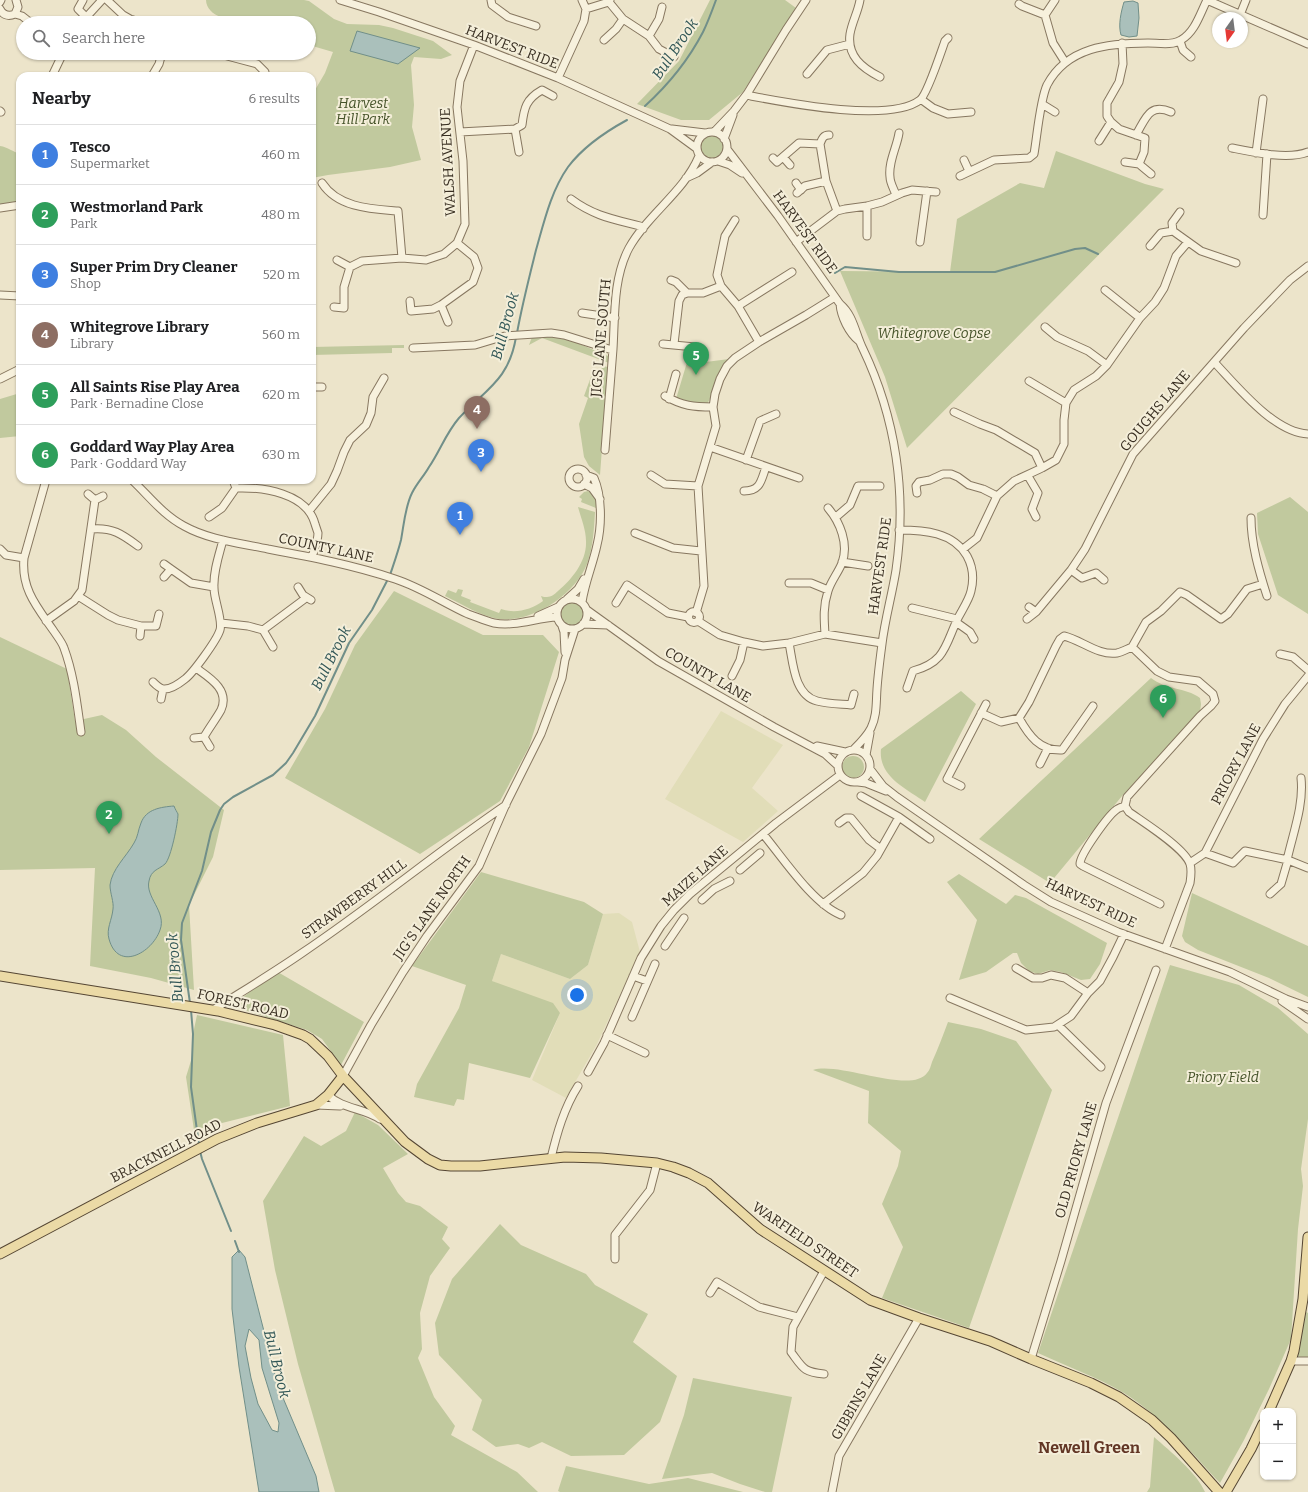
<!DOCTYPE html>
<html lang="en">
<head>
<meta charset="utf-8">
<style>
	body { margin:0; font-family:Bitter,serif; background:#f2f2f2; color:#202124 }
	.controls { position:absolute; right:12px; bottom:12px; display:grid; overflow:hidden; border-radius:8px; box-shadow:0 1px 3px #0004 }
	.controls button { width:36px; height:36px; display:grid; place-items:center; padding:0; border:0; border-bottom:1px solid #e0e0e0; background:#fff; color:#202124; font:20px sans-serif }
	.compass { position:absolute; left:1212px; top:12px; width:36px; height:36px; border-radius:50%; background:#fff; box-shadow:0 1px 3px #0004; rotate:194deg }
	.you { position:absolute; left:577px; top:995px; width:14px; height:14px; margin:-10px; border:3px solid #fff; border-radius:50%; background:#1a73e8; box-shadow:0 0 0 6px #1a73e833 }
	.badge { display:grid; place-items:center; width:26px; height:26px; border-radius:50%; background:#913a34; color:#fff; font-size:13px; font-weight:700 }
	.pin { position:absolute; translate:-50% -33px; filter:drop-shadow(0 1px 2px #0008) }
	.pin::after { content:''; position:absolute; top:21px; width:14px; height:12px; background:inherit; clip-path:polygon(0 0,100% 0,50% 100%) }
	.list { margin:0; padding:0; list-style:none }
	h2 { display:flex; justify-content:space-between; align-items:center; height:52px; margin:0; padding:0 16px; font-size:17px }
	h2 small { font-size:13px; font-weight:400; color:#757577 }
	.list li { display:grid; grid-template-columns:26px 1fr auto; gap:12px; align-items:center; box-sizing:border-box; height:60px; padding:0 16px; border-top:1px solid #e0e0e0 }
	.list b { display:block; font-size:15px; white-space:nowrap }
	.list p { margin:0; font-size:13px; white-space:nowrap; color:#757577 }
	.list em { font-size:13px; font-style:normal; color:#757577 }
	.icon { flex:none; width:22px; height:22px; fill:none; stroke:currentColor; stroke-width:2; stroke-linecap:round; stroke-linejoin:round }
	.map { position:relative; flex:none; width:1308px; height:1492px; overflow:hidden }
	.search { position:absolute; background:#fff; box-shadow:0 1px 3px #0004; left:16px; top:16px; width:300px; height:44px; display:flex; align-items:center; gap:10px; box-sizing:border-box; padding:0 14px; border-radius:22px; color:#757577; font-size:15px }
	.panel { position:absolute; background:#fff; box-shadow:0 1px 3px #0004; left:16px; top:72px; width:300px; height:412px; border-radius:12px }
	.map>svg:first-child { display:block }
	.farmland { fill:#e1ddb8 }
	.green { fill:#c1c99e }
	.water { fill:#aac0bb; stroke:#718f89; fill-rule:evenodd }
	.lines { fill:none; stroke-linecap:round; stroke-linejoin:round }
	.stream { stroke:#718f89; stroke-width:2 }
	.minor-casing { stroke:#877760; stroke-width:9 }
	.major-casing { stroke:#554633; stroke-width:11 }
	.minor { stroke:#f7f1dd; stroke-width:7 }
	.major { stroke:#ebdaa6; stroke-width:9 }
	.labels { text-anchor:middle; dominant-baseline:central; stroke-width:4; stroke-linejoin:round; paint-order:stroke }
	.street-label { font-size:14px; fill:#392f22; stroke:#f4eed9 }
	.park-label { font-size:14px; font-style:italic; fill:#46532a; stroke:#f4eed9 }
	.water-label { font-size:15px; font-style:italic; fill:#325757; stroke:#f4eed9 }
	.quarter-label { font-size:16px; font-weight:bold; fill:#623625; stroke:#f4eed9 }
</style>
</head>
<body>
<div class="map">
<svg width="1308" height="1492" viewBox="0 0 1308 1492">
	<rect width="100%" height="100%" fill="#ece4ca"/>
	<!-- farmland -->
	<path class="farmland" d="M721,711L783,745L752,788L778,811L743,842L665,799Z
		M619,913L632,922L640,952L597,1044L566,1098L532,1080L560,1013L492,981L501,954L570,979L588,965L603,914Z"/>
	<!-- green -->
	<path class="green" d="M206,0H304L309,1L334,19L347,24L379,25L393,28L433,41L452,55L441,59L414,57L411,65L414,105L412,127L421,160L390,167L328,175L312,178V97L315,90L325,73L333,52L309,45V23C288,23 207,31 206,0Z
		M710,0H785L796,8L743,92L709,120H681L637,104L679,61Z
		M701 147a11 11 0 1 1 22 0a11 11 0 1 1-22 0Z
		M0,146C8,147 13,152 20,154V201L0,205Z
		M1056,151L1145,184L1164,189L907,448L885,377L840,271L950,272L957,219L1020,183L1044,188Z
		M551,334L575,342L608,356L609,363L542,338L529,345L532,337Z
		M404,345V348H392V353L312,355V347Z
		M688,359L706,362L729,359L716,378L710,399L707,404H690L676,399Z
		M602,366L608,367L600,475L589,466L584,457L579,424L588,398L584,396L592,374L598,377Z
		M20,393V436L0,438V399Z
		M588,491C595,495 599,499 596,508L581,502L582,499L579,497L584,492Z
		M1290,497L1308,512V614L1278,595L1258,534L1257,513Z
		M578,507L595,512C594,529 593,548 587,564C575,595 532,623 499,619C480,616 462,604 445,596L448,590L456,593L458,589L463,590L461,596L471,600L470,602L499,613L501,609C515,614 531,610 543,601L541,596C543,597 545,597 547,597C551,597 555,594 558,591C572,579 587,561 586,541C586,530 581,518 578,507Z
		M394,591L483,635H543L559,652L529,747L500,801L420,854L285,778L325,709L355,645Z
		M561 614a12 12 0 1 1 24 0a12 12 0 1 1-24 0Z
		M0,637L67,669L75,721L102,715L126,730L156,757L224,810L213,857L189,905L194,990L151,978L90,966L95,868L0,870Z
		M1151,678C1166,690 1185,687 1200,698L1201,704L1200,712L1122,796L1050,883L979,839Z
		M961,691L976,704L925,802C905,788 878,776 881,749Z
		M842 767a11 11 0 1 1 22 0a11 11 0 1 1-22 0Z
		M481,872L584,902L603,914L588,965L570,979L501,954L492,981L553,1003L560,1013L530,1078L469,1063L464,1100L457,1099L454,1106L414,1097L417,1084L459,1008L466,985L412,966Z
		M959,874L1006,904L1015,895L1026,898L1107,943L1100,964L1090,979L1081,980L1061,972L1050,970L1038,974L1029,971L1021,963L1017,953H1013L986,972L959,980L977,920L947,882Z
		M1192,893L1308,946V997L1269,978L1198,950L1185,942L1182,936Z
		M1170,965L1239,985L1278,1008L1308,1034V1119L1301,1169L1303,1186L1298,1229L1291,1339L1269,1389L1244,1440L1220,1483C1191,1452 1161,1416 1124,1393C1097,1377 1066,1366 1038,1353Z
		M276,971L364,1022L341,1065L322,1039L307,1030L232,1006Z
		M197,1015L283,1035L290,1106L194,1130L186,1077L193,1054V1034Z
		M948,1022L981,1029L1016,1041L1052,1090L969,1328L882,1298L903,1247L882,1204L898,1166L901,1151L868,1123L869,1091L813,1070C839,1061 911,1095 927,1073C930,1070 931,1065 932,1062C938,1049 943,1035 948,1022Z
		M355,1112L378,1125L408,1154L383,1168L398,1193L406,1202L420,1206L448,1227L442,1239L450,1248L430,1276L420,1313L422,1349L418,1358L434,1397L455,1426L451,1435L517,1472L538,1492H335L298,1364L275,1270L263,1201L304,1136L321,1146L346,1131Z
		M500,1224L521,1245L586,1274L595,1285L648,1314L633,1342L677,1376L660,1422L624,1455L571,1456L542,1442L529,1448L518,1444L496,1447L472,1430L482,1400L439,1355L435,1323L452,1279Z
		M1306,1312L1308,1313V1357L1297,1359Z
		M693,1378L792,1397L772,1492H765L740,1484L712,1473L662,1479L684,1415Z
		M1154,1437C1170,1451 1197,1473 1205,1492H1147L1150,1487Z
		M566,1466L649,1484L688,1478L743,1492H560L558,1491Z"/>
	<!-- water -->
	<path class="water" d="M1133,1L1138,3L1139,18L1137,36L1129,37L1121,35C1118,25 1121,12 1124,2Z
		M357,31L420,48L398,64L350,51Z
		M174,806C175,809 177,812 178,814C178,823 171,858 165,864C158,870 151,870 149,881C145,897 167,912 160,930C152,953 118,972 109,939C106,929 112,920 113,909C114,902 110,893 110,885C112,869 126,857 134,843C138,837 138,830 141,823C146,809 161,807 174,806Z
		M239,1250L245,1257L278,1386L316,1476L319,1492H259L239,1367L232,1309V1257ZM249,1329L259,1340L262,1368L279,1423L278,1432L272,1430L258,1404L251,1378L245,1346Z"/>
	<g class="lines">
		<!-- stream -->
		<path class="stream" d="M645,106C668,85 689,59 703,32C708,22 712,11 716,0
			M835,273L845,267L899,272H995L1075,249L1085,248L1098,254
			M517,333C522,305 529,278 536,250C544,222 551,191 568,167C583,147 605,132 627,120
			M390,575C394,563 398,552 401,540C404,524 405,507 412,493C417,483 424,476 429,467C440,451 446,433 459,418C486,389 509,380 516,337
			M190,1003L181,940L182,923L202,871L211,832L220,810L224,804L233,797L273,775L286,763L293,753L315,716L349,643L372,610L388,579
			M191,1010L193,1034L191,1087L199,1145
			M200,1151L202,1159L231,1231
			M235,1241L239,1252"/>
		<!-- minor casing -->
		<g class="minor-casing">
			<path id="minor" d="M83,0L78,9L86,17
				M107,0L123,15L130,19L143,23
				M340,0L379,12L474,45L558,78L670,129L696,148
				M491,0L492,5L508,17L536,26
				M860,0C858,12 852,22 850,34C847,56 862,68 880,77
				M1207,0L1308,44
				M0,2L1,0
				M609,2L623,19L649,36L659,49L674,57
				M1019,4L1022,6L1045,15
				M0,9C3,15 8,17 15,14L18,7L16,0
				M586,9L609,2L610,0
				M15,14L22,16L31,23
				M1045,15L1053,43L1065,62
				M1045,15L1055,0
				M1240,15L1246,0
				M81,23L102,0
				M649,36L659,19L662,7
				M604,40L616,29L623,19
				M1180,41L1183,50L1191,57
				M1122,43L1123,64L1119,82L1107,103V116L1111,122L1119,129L1145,138L1144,152L1139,164L1151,174
				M216,53L257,64L265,72V76
				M807,74L827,50L850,44
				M52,76L63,53
				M152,76L159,64L162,53
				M558,78L584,21L586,9L582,0
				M747,94L751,96C788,103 890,123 920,100C927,95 941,52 945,41L948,38
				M922,100L933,108L948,114L971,112
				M1042,104L1055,112
				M0,111L1,112
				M515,129L519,152
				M672,129L705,133
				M697 147a15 15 0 1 1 30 0a15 15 0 1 1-30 0Z
				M460,132L515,129L522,125C524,108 526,99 542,90L553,96
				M714,132L734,111L747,94L786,30L806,0
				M829,135C823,135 822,139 820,144L826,181L837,211
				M1136,135C1146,118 1149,103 1171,112
				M724,139L733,115
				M1099,141L1111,122
				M1232,148C1252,152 1288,160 1308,152
				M727,149L778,216L840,304C854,316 855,333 863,349C896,418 907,494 896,570C892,595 885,619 882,644C880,659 878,674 877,689C876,703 877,716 871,728C867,736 860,743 854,749
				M1256,153L1263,99
				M783,157L790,165
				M773,158L777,162L799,143L820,144
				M964,160L969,171
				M718,161L730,165L742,173
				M1125,162L1139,164
				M960,176L994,160L1029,158L1034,154C1037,137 1040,100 1047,85C1067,47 1109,43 1148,43C1158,43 1172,46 1181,40C1195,32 1200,14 1207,0
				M686,178L697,173L712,162
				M322,183C338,208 372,209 398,211L402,258
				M796,183L801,190
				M797,193L805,186L826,181
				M896,195C894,189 890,183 890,177C888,162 897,147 899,133
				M571,199C594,216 613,219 640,226L643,229
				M867,206V236
				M0,208L20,205
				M1263,215L1267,154
				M735,220L725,236L717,275L721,286L738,306L759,342
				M1173,231L1172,223L1180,212
				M796,242L837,211L845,209L867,206L882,202L902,193L912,190L936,192
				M920,242L927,191
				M1150,246L1161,233L1173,231L1201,251L1236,263
				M337,260L350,267
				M671,280L676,282L687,293
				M1105,290L1140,318
				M0,295L20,296
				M410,301L411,311L433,309L441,305L473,282L478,268L474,257L457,243
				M840,304C841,317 849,333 859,341
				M441,305L448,322
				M738,306L792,272
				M334,307L344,308V287L350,267L362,261L402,258L426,260L444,254L457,243L465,224L463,161L457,107L460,81L474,45
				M582,313L615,318
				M1045,327L1057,337L1088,351L1107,365
				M663,344L695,347
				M674,344L679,301L682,295L687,293H703L721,286
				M413,348L475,345L505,336L551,333L564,335L612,350
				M1214,362C1236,385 1274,433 1308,434
				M0,379L20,369
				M1029,381L1066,403
				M312,387H322
				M665,396C683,406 693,407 713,407
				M669,399L676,374
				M954,412L980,424L996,430L1035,453L1042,468
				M710,447L799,478
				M605,450C608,416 610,383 613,349C615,316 613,278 629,248C648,214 684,192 699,156
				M746,460L760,421L776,414
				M569 478a9 9 0 1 1 18 0a9 9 0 1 1-18 0Z
				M651,475L665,484L698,486
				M1028,476L1038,493L1032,509L1036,517
				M46,480L24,558C21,589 37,607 53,630C57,636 62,642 64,648C74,675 77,704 81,732
				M132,480C149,496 163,515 184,526C209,540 240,543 268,549C311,557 353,565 395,579C420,587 444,603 468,614C477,617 485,621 494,623C514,627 536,618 557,617
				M233,480L236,488
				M584,484L592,488L600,499
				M744,491C761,491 761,480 766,467
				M917,493L916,486L919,482L930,480L943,474H951L958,477L969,485L983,489L997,496
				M88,494L95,500L103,496
				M309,511L331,484L337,471L344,452L350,440L366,425L371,413L373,397L384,378
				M209,517L222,508L236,488C263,487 307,493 315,524C316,527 317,530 318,533C318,541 314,550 312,557
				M836,517L850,505L858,486H880
				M1251,518C1251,544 1259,571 1267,596
				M91,529C112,527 122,534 138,546
				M899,530C924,530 953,532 967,556C973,567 974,579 971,591C969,600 962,610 958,618C945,645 946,662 913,671L907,688
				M635,533L673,548L701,551
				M0,549L6,555L24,558
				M963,549L977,538L997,496L1014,481L1042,468L1056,460L1064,444V420L1066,403L1074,390L1096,376L1107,365L1140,318L1155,302L1164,288L1176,256L1188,242
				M842,562L868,566
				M164,564L171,569
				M1071,570L1082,578L1096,573L1104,580
				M164,577L171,569L191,583L214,587
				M789,583H811L828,590
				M298,587L303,595L311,600
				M78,596L108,615L118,620L141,626L140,636
				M557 614a15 15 0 1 1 30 0a15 15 0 1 1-30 0Z
				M567,599L578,589L584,579
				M582,602C585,582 593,564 597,545C602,525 602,496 594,478L586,475
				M616,603L627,585L668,613L688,617
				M1029,607L1036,612
				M912,608L957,619
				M587,610L658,661L774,727L825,754L837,765
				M688.5 617a5.5 5.5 0 1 1 11 0a5.5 5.5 0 1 1-11 0Z
				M696,613L704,586L698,486L716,426L713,407L715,394L720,379L727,366L735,358L759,342L806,315L835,297
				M538,616L558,607
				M1027,619L1036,612L1071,570L1085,549L1133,454L1244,328L1290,280L1308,266
				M46,621L74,601L82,590L95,500
				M698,621L720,635L744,642L763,646L789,643L825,634L882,643
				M956,622L970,632L974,639
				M221,623L248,626L263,630L306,598
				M583,624L608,625
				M141,626H156L159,614
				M562,626L564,632L565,652
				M263,630L273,647
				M825,634C824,619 823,606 828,591C831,581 838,573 842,563C849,544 840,522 828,508
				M789,643C793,662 794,695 817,701C828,704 840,704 851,705L854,694
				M1132,647L1146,622L1161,611L1180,592L1187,595L1221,619L1228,614L1247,589L1263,584
				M1280,654L1293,657L1308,670
				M196,668C210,678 230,690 221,710C216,719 209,728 204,737
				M732,676L740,660L744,642
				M153,682C156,685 159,688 163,689C170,690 180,683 185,679C193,673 217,640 220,630C223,620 214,600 214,588C213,572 219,555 223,540
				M161,699L163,689
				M981,713L1001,722L1019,718L1029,702L1056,646L1060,639L1064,636C1081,640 1099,656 1117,653C1122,652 1127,649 1132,647
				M1019,718C1029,736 1040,751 1062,750L1093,706
				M194,738L204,737L210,747
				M817,746L845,752
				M838 766a16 16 0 1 1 32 0a16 16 0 1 1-32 0Z
				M866,755L870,733
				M1040,764L1048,748
				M870,769L883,786L897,797L1024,885L1051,902L1118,932L1230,972L1286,999L1308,1007
				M858,782L866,783L886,791
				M961,786L947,779L986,704
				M861,796L899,817L930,839
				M1125,806L1127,797L1200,716L1211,706L1215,701L1213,694L1198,681L1169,677L1157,671L1132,647
				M1125,806L1129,812C1143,822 1185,848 1190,864C1192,870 1191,876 1190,883L1165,949
				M1125,806C1122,807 1118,808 1116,810C1108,816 1080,854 1080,864L1083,866L1160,904
				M839,823L846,818H851L869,840L881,849
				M763,834C783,858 813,904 841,915
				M1205,853L1233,863L1245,851L1288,860L1308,868
				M1287,860C1293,833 1304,805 1301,778
				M1190,863L1205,853L1263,739L1285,704L1308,676
				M740,870L760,853
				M1270,894L1281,884L1288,860
				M702,900L714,889L730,881
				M823,904L863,873L877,856L899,817
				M665,946L684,918
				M1016,968L1033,978H1042L1051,975L1065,978L1088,993
				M633,976L647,981
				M950,998L1026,1030L1054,1027L1071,1016L1088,993L1100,981L1113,957L1124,934
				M1282,1001L1308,1019
				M213,1010C243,991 273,973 302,953C372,906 437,852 506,805
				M632,1017L655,964
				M1058,1025L1101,1067
				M607,1035L645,1053
				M588,1072L604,1043L641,958L661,926L674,910L690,894L776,823L840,775
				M343,1076L371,1025L403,972L427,936L479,866L506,804L541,734L562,678L565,660L575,629
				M328,1095C342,1109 364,1108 380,1119
				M316,1105L340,1106
				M551,1158C557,1133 564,1108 578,1086
				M615,1259V1235L650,1190L657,1163
				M824,1271L793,1327L791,1352C803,1368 803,1372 824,1374
				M710,1293L717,1282L759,1307L798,1317
				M1031,1359L1061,1261L1106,1103L1156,970
				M1291,1361H1308
				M832,1492L839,1456L919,1318"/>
		</g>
		<!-- major casing -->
		<g class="major-casing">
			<path id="major" d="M0,976L218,1011L275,1025L303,1035L310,1039L328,1056L343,1076L405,1142L428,1159L440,1165L451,1166H480L565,1157L601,1158L657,1163L673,1167L689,1173L708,1183L760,1229L870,1300L919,1318L990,1341L1031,1359L1091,1383L1119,1397L1152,1420L1171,1438L1219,1492
				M0,1254L217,1139L257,1123L316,1105L328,1095L343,1076
				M1269,1411L1291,1361L1294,1351L1303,1299L1308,1237
				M1226,1492L1251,1449L1263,1424"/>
		</g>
		<!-- minor -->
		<use href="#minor" class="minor"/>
		<!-- major -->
		<use href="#major" class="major"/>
	</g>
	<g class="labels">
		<!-- street labels -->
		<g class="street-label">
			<text transform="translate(512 47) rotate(21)">HARVEST RIDE</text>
			<text transform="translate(448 162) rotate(-93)">WALSH AVENUE</text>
			<text transform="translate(805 232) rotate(54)">HARVEST RIDE</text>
			<text transform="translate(601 338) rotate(-85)">JIGS LANE SOUTH</text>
			<text transform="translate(1155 411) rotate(-50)">GOUGHS LANE</text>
			<text transform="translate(326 548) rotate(12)">COUNTY LANE</text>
			<text transform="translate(880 566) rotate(-82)">HARVEST RIDE</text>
			<text transform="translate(708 675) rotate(30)">COUNTY LANE</text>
			<text transform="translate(1236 764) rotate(-62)">PRIORY LANE</text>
			<text transform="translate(695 876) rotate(-42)">MAIZE LANE</text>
			<text transform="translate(354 899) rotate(-36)">STRAWBERRY HILL</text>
			<text transform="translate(1091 903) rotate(25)">HARVEST RIDE</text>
			<text transform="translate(432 908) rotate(-55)">JIG'S LANE NORTH</text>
			<text transform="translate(243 1004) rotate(13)">FOREST ROAD</text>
			<text transform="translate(166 1151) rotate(-27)">BRACKNELL ROAD</text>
			<text transform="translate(1076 1160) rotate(-74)">OLD PRIORY LANE</text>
			<text transform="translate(805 1240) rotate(34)">WARFIELD STREET</text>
			<text transform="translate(859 1397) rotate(-60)">GIBBINS LANE</text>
		</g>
		<!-- park labels -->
		<g class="park-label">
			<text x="363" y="103">Harvest<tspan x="363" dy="16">Hill Park</tspan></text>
			<text x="934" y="333">Whitegrove Copse</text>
			<text x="1223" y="1077">Priory Field</text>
		</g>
		<!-- water labels -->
		<g class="water-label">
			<text transform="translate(675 49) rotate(-56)">Bull Brook</text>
			<text transform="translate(505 326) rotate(-75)">Bull Brook</text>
			<text transform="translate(331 658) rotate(-63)">Bull Brook</text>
			<text transform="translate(175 968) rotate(-95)">Bull Brook</text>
			<text transform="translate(277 1364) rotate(76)">Bull Brook</text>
		</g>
		<!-- quarter labels -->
		<g class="quarter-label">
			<text x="1089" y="1447">Newell Green</text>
		</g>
	</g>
</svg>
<div class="controls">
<button>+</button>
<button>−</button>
</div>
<svg class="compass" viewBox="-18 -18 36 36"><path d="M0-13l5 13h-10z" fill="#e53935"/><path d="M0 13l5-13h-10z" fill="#757577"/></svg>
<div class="you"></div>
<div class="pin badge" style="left:460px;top:535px;background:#3f7fe0">1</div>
<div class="pin badge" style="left:109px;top:834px;background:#2e9e5b">2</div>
<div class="pin badge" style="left:481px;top:472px;background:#3f7fe0">3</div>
<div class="pin badge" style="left:477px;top:429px;background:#8d6e63">4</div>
<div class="pin badge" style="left:696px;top:375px;background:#2e9e5b">5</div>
<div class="pin badge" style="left:1163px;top:718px;background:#2e9e5b">6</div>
<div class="search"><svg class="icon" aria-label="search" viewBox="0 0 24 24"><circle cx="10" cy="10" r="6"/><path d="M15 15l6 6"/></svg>Search here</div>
<section class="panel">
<h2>Nearby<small>6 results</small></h2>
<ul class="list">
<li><span class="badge" style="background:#3f7fe0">1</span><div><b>Tesco</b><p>Supermarket</p></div><em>460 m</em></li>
<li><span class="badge" style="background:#2e9e5b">2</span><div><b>Westmorland Park</b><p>Park</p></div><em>480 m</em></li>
<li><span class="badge" style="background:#3f7fe0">3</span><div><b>Super Prim Dry Cleaner</b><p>Shop</p></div><em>520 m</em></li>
<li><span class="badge" style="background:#8d6e63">4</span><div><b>Whitegrove Library</b><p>Library</p></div><em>560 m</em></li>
<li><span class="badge" style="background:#2e9e5b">5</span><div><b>All Saints Rise Play Area</b><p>Park · Bernadine Close</p></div><em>620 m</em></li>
<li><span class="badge" style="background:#2e9e5b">6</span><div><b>Goddard Way Play Area</b><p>Park · Goddard Way</p></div><em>630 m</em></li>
</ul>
</section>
</div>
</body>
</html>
